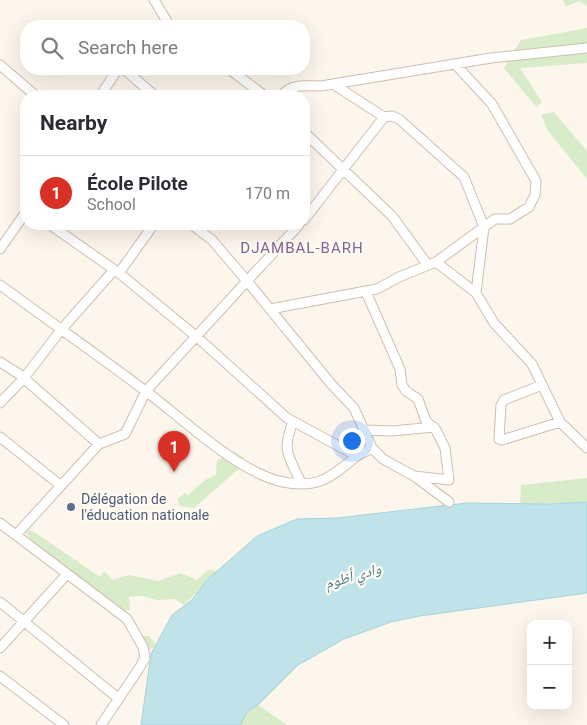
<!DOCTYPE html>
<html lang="en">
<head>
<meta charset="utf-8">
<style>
	body { margin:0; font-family:Roboto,"Noto Naskh Arabic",sans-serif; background:#f2f2f3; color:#2b2b33 }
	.controls { position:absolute; right:15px; bottom:15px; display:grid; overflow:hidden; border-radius:10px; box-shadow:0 5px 20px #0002 }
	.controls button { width:45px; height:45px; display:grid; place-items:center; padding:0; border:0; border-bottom:1px solid #e1e1e2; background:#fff; color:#2b2b33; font:25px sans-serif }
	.you { position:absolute; left:351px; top:440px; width:18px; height:18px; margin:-12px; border:4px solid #fff; border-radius:50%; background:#1a73e8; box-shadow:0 0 0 8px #1a73e833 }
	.badge { display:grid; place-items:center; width:32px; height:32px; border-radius:50%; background:#d93025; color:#fff; font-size:16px; font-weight:700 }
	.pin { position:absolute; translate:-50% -41px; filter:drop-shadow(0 1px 2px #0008) }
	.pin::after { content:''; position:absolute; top:26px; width:18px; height:15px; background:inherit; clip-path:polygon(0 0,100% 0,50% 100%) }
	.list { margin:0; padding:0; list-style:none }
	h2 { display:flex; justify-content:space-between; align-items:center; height:65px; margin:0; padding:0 20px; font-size:21px }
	h2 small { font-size:16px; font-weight:400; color:#7c7c81 }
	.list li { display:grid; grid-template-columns:32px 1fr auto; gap:15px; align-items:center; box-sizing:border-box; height:75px; padding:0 20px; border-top:1px solid #e1e1e2 }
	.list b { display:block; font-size:19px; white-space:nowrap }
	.list p { margin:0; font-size:16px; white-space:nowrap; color:#7c7c81 }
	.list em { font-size:16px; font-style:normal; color:#7c7c81 }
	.icon { flex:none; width:28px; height:28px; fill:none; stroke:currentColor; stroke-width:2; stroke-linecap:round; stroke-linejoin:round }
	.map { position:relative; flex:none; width:587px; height:725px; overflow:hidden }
	.search { position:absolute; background:#fff; box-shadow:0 5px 20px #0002; left:20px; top:20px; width:290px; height:55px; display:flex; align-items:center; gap:12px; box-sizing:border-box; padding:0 18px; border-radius:20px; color:#7c7c81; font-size:19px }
	.panel { position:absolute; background:#fff; box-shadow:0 5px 20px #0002; left:20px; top:90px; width:290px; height:140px; border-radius:20px }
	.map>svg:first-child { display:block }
	.green { fill:#d8ecc9 }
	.water { fill:#bfe3e8; stroke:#a5d3da }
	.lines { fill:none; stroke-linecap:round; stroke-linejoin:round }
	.minor-casing { stroke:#d1beb0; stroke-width:11 }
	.minor { stroke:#fff; stroke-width:9 }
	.service-dot { fill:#5c6f8a; stroke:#fffaf3; stroke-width:2 }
	.labels { text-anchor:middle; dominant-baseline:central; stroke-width:4.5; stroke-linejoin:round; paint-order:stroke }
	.service-label { font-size:14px; fill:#4e5e75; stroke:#fffaf3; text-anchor:start }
	.neighbourhood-label { font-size:15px; letter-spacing:1px; fill:#846695; stroke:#fffaf3 }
	.water-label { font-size:15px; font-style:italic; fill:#437c86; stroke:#fffaf3 }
</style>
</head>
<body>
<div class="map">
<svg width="587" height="725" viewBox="0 0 587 725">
	<rect width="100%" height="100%" fill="#fdf6ec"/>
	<!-- green -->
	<path class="green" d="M563,0H587V6L579,1L566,7Z
		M587,28V63L520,68L542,102L536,107L504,68L521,40Z
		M554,112L587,151V179L548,131L541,115Z
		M230,452H235L244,458L243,465L194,508L180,506L177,499L185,493L188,495L205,480L216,475L217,460L226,457Z
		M587,478V502L520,504L521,485Z
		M31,530L100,577L104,571L112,580L129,575L158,581L181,573L197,580L208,570L217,571L226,563L184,605L175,599L157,600L142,596L129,597L130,610H121L37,550L26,532Z
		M143,636H149L157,646L148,650L141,643Z
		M258,705L286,724V725H240L248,711Z"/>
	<!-- water -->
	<path class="water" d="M587,502V593L420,616L391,622L344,639L298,665L258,705L248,711L240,725H141L151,654L172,615L192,600L206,581L257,536L297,519L337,518L467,503L547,504Z"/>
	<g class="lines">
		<!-- minor casing -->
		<g class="minor-casing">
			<path id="minor" d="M154,0L168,23L163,26
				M0,65L36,96
				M124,69L155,96
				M229,69L265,96
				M100,96L118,69
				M281,96C292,83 305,86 321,86L491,58L587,48
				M384,117L392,116L399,119L464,177L484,227L476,293L494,323L532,364L560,422L587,448
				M304,132L392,216L427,264
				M304,220L384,117L333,84
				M191,224L212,240L247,281L299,225
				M0,249L26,212
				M436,262L495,219H510L529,207L535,195L536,181L492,104L455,64
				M119,273L154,224
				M0,285C49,321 99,356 147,392C184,420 239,473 283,482C319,489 331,477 357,456L287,418L197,337L119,273L49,224
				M366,292L400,369L402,385L406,391L418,399L426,421L436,430L445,448L449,480L414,476
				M270,309L377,289L399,277L436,262L476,293
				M0,362L19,374L99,444
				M542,385L504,400L501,405L499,439L502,440L560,422
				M0,403L24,378L61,330L114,270
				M293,422C281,452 289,455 301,483
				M364,430L392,431L434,427
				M0,437L60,485
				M372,448L383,459L414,476L449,502
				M0,523L127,619L143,647L145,658L140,667L101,725
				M16,535L99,444L125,434L146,391L247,281L332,385L354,408L372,448L357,456
				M0,602L119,699
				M0,648L67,574
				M0,676L64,725"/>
		</g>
		<!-- minor -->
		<use href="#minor" class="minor"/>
	</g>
	<!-- markers -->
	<circle class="service-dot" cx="71" cy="507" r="5"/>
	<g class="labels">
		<!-- service labels -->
		<g class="service-label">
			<text x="81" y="499">Délégation de<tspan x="81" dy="16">l'éducation nationale</tspan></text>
		</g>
		<!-- neighbourhood labels -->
		<g class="neighbourhood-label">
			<text x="302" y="248">DJAMBAL-BARH</text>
		</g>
		<!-- water labels -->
		<g class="water-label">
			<text transform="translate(353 576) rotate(-16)">وادي أظوم</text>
		</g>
	</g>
</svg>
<div class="controls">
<button>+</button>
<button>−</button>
</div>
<div class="you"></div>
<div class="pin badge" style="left:174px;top:472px">1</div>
<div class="search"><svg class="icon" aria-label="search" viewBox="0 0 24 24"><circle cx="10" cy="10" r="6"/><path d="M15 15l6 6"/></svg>Search here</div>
<section class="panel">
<h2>Nearby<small></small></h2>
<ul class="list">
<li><span class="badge">1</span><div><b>École Pilote</b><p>School</p></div><em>170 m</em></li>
</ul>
</section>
</div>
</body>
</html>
